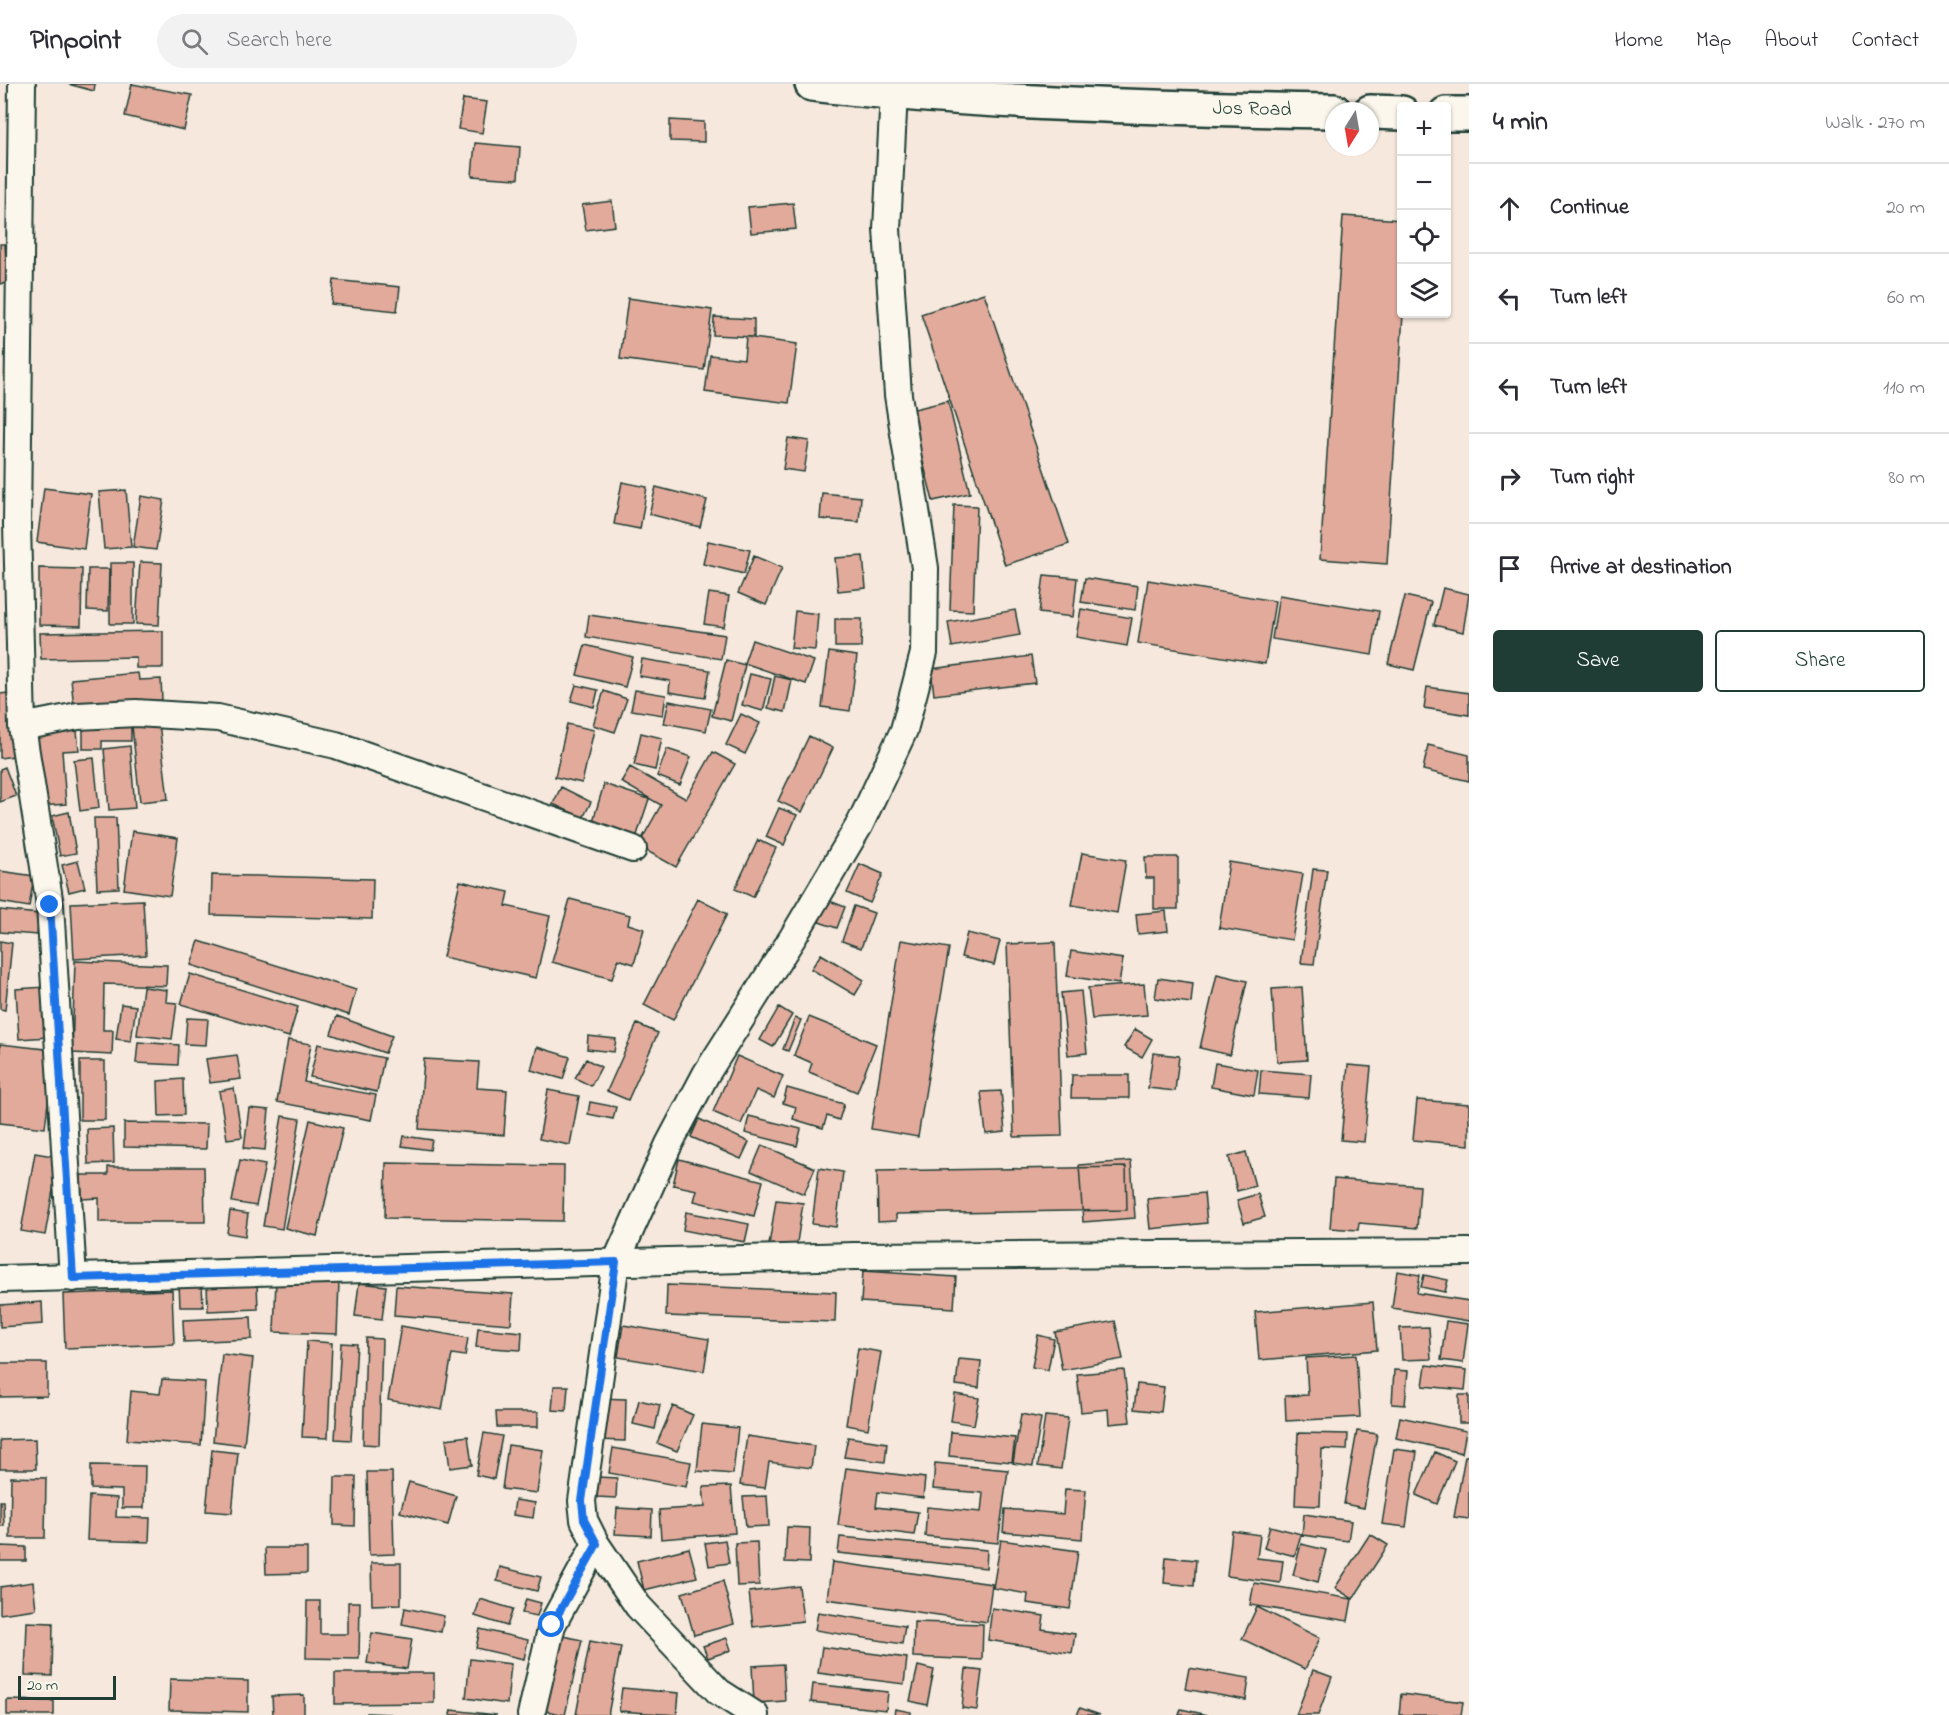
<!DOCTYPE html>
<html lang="en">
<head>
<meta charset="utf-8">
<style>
	body { margin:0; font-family:"Indie Flower",sans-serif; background:#f2f2f3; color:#2b2b33 }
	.controls { position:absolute; right:18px; top:18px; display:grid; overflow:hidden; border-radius:6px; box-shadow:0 2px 4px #0004 }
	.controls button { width:54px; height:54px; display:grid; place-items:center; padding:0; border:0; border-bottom:2px solid #e1e1e2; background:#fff; color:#2b2b33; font:30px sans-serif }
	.compass { position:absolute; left:1325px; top:18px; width:54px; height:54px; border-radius:50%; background:#fff; box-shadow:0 2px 4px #0004; rotate:191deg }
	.scale { position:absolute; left:18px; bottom:15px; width:98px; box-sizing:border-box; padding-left:6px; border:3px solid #1f3d34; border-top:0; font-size:16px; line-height:21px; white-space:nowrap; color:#1f3d34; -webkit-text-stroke:4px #fbf7ec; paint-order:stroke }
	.stop { position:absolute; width:18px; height:18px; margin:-14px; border:4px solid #1a73e8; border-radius:50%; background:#fff }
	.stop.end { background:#1a73e8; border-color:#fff; box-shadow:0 2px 6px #0008 }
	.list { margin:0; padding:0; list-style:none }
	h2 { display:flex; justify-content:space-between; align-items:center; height:78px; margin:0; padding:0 24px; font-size:26px }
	h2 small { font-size:20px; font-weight:400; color:#7c7c81 }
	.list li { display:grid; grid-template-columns:39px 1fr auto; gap:18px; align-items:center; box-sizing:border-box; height:90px; padding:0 24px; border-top:2px solid #e1e1e2 }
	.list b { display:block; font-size:22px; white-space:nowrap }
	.list em { font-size:20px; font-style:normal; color:#7c7c81 }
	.actions { display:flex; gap:12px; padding:18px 24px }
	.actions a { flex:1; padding:14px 0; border:2px solid #1f3d34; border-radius:6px; text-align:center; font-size:21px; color:#1f3d34 }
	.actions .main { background:#1f3d34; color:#fff }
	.icon { flex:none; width:33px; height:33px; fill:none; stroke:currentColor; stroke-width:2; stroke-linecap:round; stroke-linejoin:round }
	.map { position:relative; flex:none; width:1469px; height:1631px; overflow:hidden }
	header { display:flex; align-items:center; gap:36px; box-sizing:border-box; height:84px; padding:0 30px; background:#fff; border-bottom:2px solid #e1e1e2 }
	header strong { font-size:28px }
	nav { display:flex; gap:33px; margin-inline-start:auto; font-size:21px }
	.search { width:420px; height:54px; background:#f2f2f3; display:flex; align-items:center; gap:15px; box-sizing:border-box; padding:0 21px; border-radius:33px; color:#7c7c81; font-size:22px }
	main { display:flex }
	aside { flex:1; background:#fff }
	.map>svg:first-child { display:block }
	.building { fill:#e2aa9b; stroke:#1f3d34; stroke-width:1.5 }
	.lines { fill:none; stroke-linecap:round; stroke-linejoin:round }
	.street-casing { stroke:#1f3d34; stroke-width:30 }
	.highway-casing { stroke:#1f3d34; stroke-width:38 }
	.street { stroke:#fbf7ec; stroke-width:26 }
	.highway { stroke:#fbf7ec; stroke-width:33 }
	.route { stroke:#1a73e8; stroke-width:8 }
	.labels { text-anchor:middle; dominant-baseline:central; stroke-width:4.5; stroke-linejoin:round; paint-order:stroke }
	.street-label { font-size:20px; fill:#1f3d34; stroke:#fbf7ec }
</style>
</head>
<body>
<header>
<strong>Pinpoint</strong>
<div class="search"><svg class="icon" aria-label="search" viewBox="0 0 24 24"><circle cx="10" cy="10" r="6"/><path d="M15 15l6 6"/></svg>Search here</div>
<nav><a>Home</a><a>Map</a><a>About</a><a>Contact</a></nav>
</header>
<main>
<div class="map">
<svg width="1469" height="1631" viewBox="0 0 1469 1631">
	<rect width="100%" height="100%" fill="#f6e8dc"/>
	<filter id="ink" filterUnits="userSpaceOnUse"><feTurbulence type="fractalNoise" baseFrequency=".0167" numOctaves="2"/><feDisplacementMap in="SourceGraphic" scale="12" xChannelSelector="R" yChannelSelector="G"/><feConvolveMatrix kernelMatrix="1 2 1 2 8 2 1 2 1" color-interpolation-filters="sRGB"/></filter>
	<g filter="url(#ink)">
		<!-- building -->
		<path class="building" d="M68,0H95L94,7Z
			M132,0L192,11L184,46L125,32Z
			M463,15L487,18L482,49L458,45Z
			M670,36L704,38V58L670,57Z
			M475,59L520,63L518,95L472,92Z
			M612,117L615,142L586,146L582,121Z
			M793,119L796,145L751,149L748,123Z
			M1343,132L1402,136L1403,230L1387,480L1320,475Z
			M0,160H5L7,199L0,200Z
			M334,196L400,203L397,227L331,220Z
			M984,209L1069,460L1005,481L921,230Z
			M628,214L712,226L704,286L620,275Z
			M714,233L754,235V253L713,251Z
			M746,253L797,260L789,319L705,308L710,271L744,275Z
			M948,317L970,409L933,417L910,326Z
			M788,354L809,357L804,388L783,385Z
			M622,398L647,403L640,445L614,440Z
			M656,403L707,416L700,443L649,430Z
			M44,404L91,410L84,465L37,458Z
			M126,406L131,463L104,465L99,408Z
			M822,409L861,413L859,438L820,435Z
			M141,412L164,416L156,466L133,463Z
			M954,421L977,422L973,527L950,526Z
			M708,457L750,466L744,490L703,480Z
			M754,472L782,484L766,521L738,509Z
			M863,472L866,504L838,507L835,474Z
			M140,478L162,479L159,541L136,540Z
			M110,479H133V540H110Z
			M39,484L82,485L81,542L39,541Z
			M88,485H109L108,527L87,526Z
			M1044,491L1077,494L1073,533L1039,529Z
			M1085,494L1138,502L1135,526L1081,518Z
			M1148,496L1275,517L1265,580L1138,559Z
			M1443,504L1469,510L1463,548L1434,541Z
			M709,509L729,512L724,543L704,540Z
			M1279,511L1379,527L1372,571L1272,555Z
			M1405,512L1431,518L1414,586L1388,580Z
			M1081,525L1132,534L1127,562L1076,553Z
			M1015,526L1020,551L952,563L948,538Z
			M795,527L818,530L815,566L791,564Z
			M589,531L725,551L721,575L586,553Z
			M835,535H862L861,563H835Z
			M163,547V584H136V573L41,575L40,549Z
			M752,556L814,577L806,600L744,579Z
			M585,561L633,573L625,603L577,591Z
			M829,568L857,572L850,627L822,623Z
			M1031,572L1035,599L934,611L931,585Z
			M642,575L710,586L705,614L669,608L670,597L639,592Z
			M726,576L745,581L731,637L712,632Z
			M138,589L139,596L161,595L162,616L74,624L71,595Z
			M750,590L771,595L763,627L742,621Z
			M775,592L792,596L785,628L768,624Z
			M576,601L598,606L594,623L571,617Z
			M1427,603L1469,609V631L1424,624Z
			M635,606L666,611L663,631L631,626Z
			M604,607L627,615L615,648L593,641Z
			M8,609L14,672L0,674V610Z
			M669,617L711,625L706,647L664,639Z
			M741,630L760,639L745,670L726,661Z
			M83,636L131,637V657H102V665H83Z
			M159,639L168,715L140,718L132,642Z
			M567,640L594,646L582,699L555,693Z
			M77,647L79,666L62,667L66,720L42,722L36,650Z
			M641,649L662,654L655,686L634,681Z
			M809,652L833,664L802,728L778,717Z
			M1428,661L1469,671V697L1423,686Z
			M130,662L135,724L109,726L104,665Z
			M667,665L691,673L680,701L657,692Z
			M713,668L735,680L676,783L638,762L661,721L621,698L630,683L686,715Z
			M94,674L99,724L80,727L74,676Z
			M5,683L16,712L0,718V685Z
			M604,700L649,715L635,757L591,744Z
			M561,703L591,718L583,734L553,720Z
			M779,724L797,731L784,761L766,753Z
			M69,728L76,769L60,772L52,732Z
			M94,734H116L119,804L97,805Z
			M132,747L178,754L170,812L124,805Z
			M758,756L776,764L753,813L735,805Z
			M1082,769L1126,776L1117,829L1072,821Z
			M1145,773H1178V825H1154V794H1146Z
			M78,777L85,804L69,808L62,781Z
			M1229,778L1303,790L1292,856L1219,844Z
			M860,780L883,790L870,819L847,809Z
			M1313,785L1327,786L1314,880L1301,879Z
			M0,787L34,792L29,823L0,818Z
			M212,791L373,795L372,835L211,831Z
			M460,797L509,808L506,822L550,832L536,894L443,873Z
			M570,815L630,831L628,840L644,845L634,880L618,875L612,895L552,878Z
			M698,815L727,830L673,936L644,921Z
			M143,816L146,871L74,875L71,819Z
			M827,816L845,823L837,844L819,838Z
			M854,822L874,829L861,864L842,857Z
			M0,826L39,830L37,851L0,848Z
			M1166,827L1168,847L1138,850L1136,830Z
			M967,849L1000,857L994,881L961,873Z
			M901,856L949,864L918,1053L871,1045Z
			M0,857L12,859L5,926L0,925Z
			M199,857L356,906L349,931L191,881Z
			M1055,858L1062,1052L1014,1053L1007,860Z
			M1071,867L1123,875L1119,900L1067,892Z
			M821,870L864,896L855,911L811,885Z
			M75,877L167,881L166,902L104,900L103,946H113L112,971L72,969Z
			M190,890L298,923L289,953L181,920Z
			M1217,890L1247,897L1230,971L1200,964Z
			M1158,894L1193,899L1191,919L1155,914Z
			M1144,900L1147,931L1092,935L1088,904Z
			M45,903L48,953L19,955L16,905Z
			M143,903L167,906L166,918L177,919L172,955L137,951Z
			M1302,903L1307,976L1277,978L1272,905Z
			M1081,907L1087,969L1068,971L1061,909Z
			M121,920L136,922L131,957L116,955Z
			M779,923L792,931L773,963L760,956Z
			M337,932L392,952L385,969L331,950Z
			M809,933L876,960L857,1008L809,988L812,979L794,971Z
			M187,934L208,935L206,961L185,960Z
			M795,934L801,936L788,967L783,965Z
			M637,940L658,949L628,1016L607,1007Z
			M1135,945L1152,955L1142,973L1124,963Z
			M588,952L616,955L614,968L587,965Z
			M288,956L311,960L304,998L376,1011L371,1036L277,1018Z
			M138,958L179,961L178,981L136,979Z
			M0,960L54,966L45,1044L0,1039Z
			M318,960L384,974L377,1008L310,993Z
			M537,963L570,973L563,995L531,986Z
			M1153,969L1179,972L1175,1007L1148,1004Z
			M237,971L241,995L210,999L206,975Z
			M737,972L783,992L774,1014L756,1006L741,1040L713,1028Z
			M424,975L479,978L477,1004L507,1006L504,1051L419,1045Z
			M586,975L601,983L591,1002L575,994Z
			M80,977H105V1036H80Z
			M1215,979L1258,986L1254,1011L1211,1003Z
			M1348,981L1371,983L1364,1058L1341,1056Z
			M1261,986L1311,990L1309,1014L1259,1010Z
			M1072,991H1129V1014H1071Z
			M183,995L184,1031L159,1032L158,997Z
			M234,1004L242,1053L227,1055L219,1007Z
			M787,1004L844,1020L839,1036L827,1032L823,1044L793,1035L796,1023L783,1019Z
			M548,1006L579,1012L570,1061L539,1055Z
			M1001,1007L1005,1048L986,1050L981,1008Z
			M1417,1016L1469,1020V1061L1413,1056Z
			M590,1018L616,1023L613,1035L588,1030Z
			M249,1024L269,1026L265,1066L244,1064Z
			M282,1032L300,1035L282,1145L263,1142Z
			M749,1032L801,1045L797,1062L745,1049Z
			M699,1035L749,1058L741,1075L691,1053Z
			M310,1036L343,1044L317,1152L285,1144Z
			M124,1039L207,1040L206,1065L124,1063Z
			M113,1044L114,1079L88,1080L87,1045Z
			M404,1052L432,1056L430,1066L402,1062Z
			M762,1061L815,1084L804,1110L751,1087Z
			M1246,1068L1255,1102L1237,1107L1229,1073Z
			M35,1069L59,1073L45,1151L21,1147Z
			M679,1075L763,1097L754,1132L694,1117L697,1106L673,1101Z
			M240,1076L265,1081L256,1122L232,1118Z
			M1131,1077L1135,1134L1083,1138L1079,1081Z
			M386,1079L564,1082L563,1137L385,1134Z
			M108,1083H204L205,1138H99V1114L82,1115L81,1091H108Z
			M1126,1083L1127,1126L896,1130V1137L878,1138L877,1087Z
			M819,1084L843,1088L836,1143L812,1140Z
			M1334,1095L1420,1102L1417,1144L1359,1139L1358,1146L1330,1144Z
			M1204,1109L1207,1139L1150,1145L1147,1115Z
			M1258,1110L1265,1133L1244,1139L1237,1116Z
			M776,1116L803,1119L796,1165L769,1161Z
			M230,1127L248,1130L245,1152L227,1149Z
			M686,1128L749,1140L745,1158L683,1146Z
			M863,1187L956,1193L954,1224L861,1218Z
			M1397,1187L1420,1191L1417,1209L1469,1217V1237L1392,1224Z
			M1424,1191L1448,1196L1445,1208L1421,1203Z
			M276,1195L339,1198L337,1250L274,1248Z
			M179,1199H202L203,1223H180Z
			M257,1199L258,1225L208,1227L207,1201Z
			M359,1199L386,1202L382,1235L355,1232Z
			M667,1201L836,1208L835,1238L666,1232Z
			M396,1202L513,1210L511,1240L394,1231Z
			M172,1206L174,1260L65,1264L63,1210Z
			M42,1218L43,1240L0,1243V1221Z
			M1373,1218L1377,1266L1259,1276L1255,1228Z
			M251,1233L252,1255L184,1258L183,1236Z
			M1115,1237L1123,1275L1062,1286L1055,1248Z
			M1446,1237L1468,1240L1463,1279L1441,1276Z
			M623,1241L709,1255L704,1287L618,1273Z
			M401,1242L468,1254L465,1272L452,1270L442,1326L388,1316Z
			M1429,1243L1431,1275L1402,1276L1400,1244Z
			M478,1244L522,1248L521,1266L476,1263Z
			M1038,1251L1054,1255L1048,1286L1032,1283Z
			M366,1254L382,1255L379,1361L363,1360Z
			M307,1257L332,1259L328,1354L302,1353Z
			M341,1259L357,1260L351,1356L335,1355Z
			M858,1264L881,1268L868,1345L846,1341Z
			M222,1270L253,1274L244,1361L213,1357Z
			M1356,1271L1360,1333L1286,1337L1285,1312L1308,1311L1306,1274Z
			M959,1275L981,1277L979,1304L956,1301Z
			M0,1279H47V1312L0,1313Z
			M1426,1281L1467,1286L1465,1306L1423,1302Z
			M1124,1286L1130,1338L1109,1340L1108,1325L1081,1328L1077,1290Z
			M1394,1286L1408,1287L1405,1321L1392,1320Z
			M162,1295L205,1298L201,1361L127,1356L131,1307L160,1310Z
			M1137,1300L1164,1303L1161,1328L1134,1325Z
			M554,1302H568L566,1327L552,1326Z
			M955,1310L979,1314L974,1341L951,1337Z
			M1459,1311H1469V1339H1459Z
			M597,1314L626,1315L625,1357L596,1356Z
			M639,1316L660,1321L655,1345L633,1340Z
			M673,1322L693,1331L677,1367L657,1359Z
			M496,1328H538V1343H497Z
			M1021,1330L1041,1334L1033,1382L1013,1379Z
			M1045,1332L1068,1334L1061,1385L1038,1382Z
			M1400,1333L1466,1347L1462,1369L1396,1354Z
			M702,1340L738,1344L733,1390L697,1387Z
			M1357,1347L1377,1350L1364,1424L1344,1420Z
			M951,1348L1015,1354L1012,1378L949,1372Z
			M484,1349L502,1352L494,1395L476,1391Z
			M1298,1349L1348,1350L1347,1366L1322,1365L1320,1422L1295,1421Z
			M468,1352L472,1381L450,1384L446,1355Z
			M747,1352L814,1362L811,1384L769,1378L765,1404L740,1401Z
			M848,1353L887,1359L885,1378L844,1373Z
			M35,1355L36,1385H0V1356Z
			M508,1361L543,1366L537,1409L502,1405Z
			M613,1364L691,1378L686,1403L609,1389Z
			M1394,1365L1417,1368L1406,1443L1382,1440Z
			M212,1366L238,1369L232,1429L206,1427Z
			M1435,1368L1455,1377L1437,1420L1416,1411Z
			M1465,1372H1469V1435L1454,1433Z
			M935,1379L1008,1386L998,1459L925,1452L927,1423L981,1428L983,1409L933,1405Z
			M91,1381L145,1382L144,1424H122V1406L91,1405Z
			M846,1384L925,1394L923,1414L878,1408L876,1423L918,1428L914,1451L838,1441Z
			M367,1388H392L394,1470L369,1471Z
			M11,1393L46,1394L45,1454H10Z
			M335,1393H356L355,1442L334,1441Z
			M597,1393L617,1394L616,1414L597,1413Z
			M409,1398L456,1412L448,1441L400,1428Z
			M731,1402L735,1449L661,1455L659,1426L705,1423L703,1403Z
			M1065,1405L1086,1406L1082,1455L1003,1448L1005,1425L1063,1430Z
			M89,1412L117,1414L116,1433L150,1434L149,1458L87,1456Z
			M767,1412L769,1442L746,1443L743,1413Z
			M515,1416L535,1419L533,1434L513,1431Z
			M0,1417H3L4,1442H0Z
			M617,1424L652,1426L651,1452L615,1450Z
			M1304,1430L1351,1437L1348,1457L1302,1451Z
			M1270,1442L1301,1450L1295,1472L1264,1464Z
			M787,1443L810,1444L809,1479L785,1478Z
			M1232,1447L1260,1451L1257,1474L1283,1477L1280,1499L1227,1492Z
			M1370,1450L1388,1461L1353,1515L1335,1504Z
			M840,1453L987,1466L986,1484L838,1469Z
			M725,1456L729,1479L709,1482L705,1459Z
			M1001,1456L1078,1467L1070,1525L1027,1519L1028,1510L993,1504Z
			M757,1458L759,1501L737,1502L735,1459Z
			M1301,1460L1326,1466L1318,1498L1293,1491Z
			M0,1462L26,1463V1477H0Z
			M265,1464H307V1489L266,1490Z
			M689,1464L697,1493L644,1506L637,1477Z
			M1166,1473L1196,1476L1194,1502L1164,1499Z
			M832,1478L992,1500L987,1538L827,1515Z
			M371,1479H401V1520L372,1521Z
			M500,1483L541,1493L537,1507L497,1497Z
			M723,1497L734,1540L694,1551L682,1509Z
			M33,1498L36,1525L0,1530V1503Z
			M1254,1499L1352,1515L1348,1537L1250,1521Z
			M799,1502L803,1537L753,1543L749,1508Z
			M480,1515L513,1525L507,1542L475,1532Z
			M526,1515L541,1519L537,1532L522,1529Z
			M307,1517H320V1550H348V1518H360L359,1575L306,1574Z
			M1257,1523L1320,1554L1305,1585L1242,1555Z
			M405,1524L444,1532L441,1548L402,1540Z
			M992,1524L1044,1532L1042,1545L1075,1550L1072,1569L988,1556Z
			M818,1528L905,1542L902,1560L815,1546Z
			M27,1538L53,1539L52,1592L25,1591Z
			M914,1538L983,1540L982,1576L913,1573Z
			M480,1545L528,1556L524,1575L476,1564Z
			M372,1549L412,1555L407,1585L367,1579Z
			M558,1551L582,1556L565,1631L542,1626Z
			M727,1554L731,1566L708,1574L703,1562Z
			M590,1557L621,1563L608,1631H576Z
			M822,1563L907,1574L904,1600L818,1589Z
			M470,1575L511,1580L507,1620L466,1614Z
			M783,1580L785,1617L754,1619L752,1582Z
			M918,1582L934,1586L927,1621L910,1617Z
			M1189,1584L1249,1594L1246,1616L1185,1605Z
			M966,1585L982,1587L977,1626L962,1624Z
			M1313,1586L1332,1593L1318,1631H1296Z
			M335,1589H434V1619L335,1620Z
			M170,1595L248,1597V1628L169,1626Z
			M813,1600L888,1608L886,1626L811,1618Z
			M622,1604L679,1609L677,1631L619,1627Z
			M1401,1610L1463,1618L1461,1631H1399Z
			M304,1611V1631H273L272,1612Z
			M7,1616L54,1617V1631H7Z
			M1080,1624L1100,1631H1077Z
			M895,1625L911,1628V1631H894Z
			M1181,1625L1208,1631H1179Z
			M451,1626L497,1631H450Z
			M367,1629L391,1630V1631H367Z"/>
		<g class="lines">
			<!-- street casing -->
			<g class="street-casing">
				<path id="street" d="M22,0L17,440L22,643L50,821L73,1194
					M22,643L78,632L136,629L218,634L336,661L633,765
					M0,1195L854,1172L1469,1168
					M531,1631L552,1541L596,1460
					M755,1631L719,1608L638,1522L596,1460L584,1436L582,1417L616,1178L669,1060L706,990L793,853L860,740L904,646L924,569L925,484L898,311L887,145L894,9"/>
			</g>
			<!-- highway casing -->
			<g class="highway-casing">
				<g id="highway">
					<path id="s1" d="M812,0C985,20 1160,24 1334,27"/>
					<path d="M1370,28L1402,29"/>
					<path d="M1446,30H1469"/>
				</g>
			</g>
			<!-- street -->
			<use href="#street" class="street"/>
			<!-- highway -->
			<use href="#highway" class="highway"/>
		</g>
	</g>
	<g class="lines" filter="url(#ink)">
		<!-- route -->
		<path class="route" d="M50,821L73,1194L616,1178L582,1417L584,1436L597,1460L552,1541"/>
	</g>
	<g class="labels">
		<!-- street labels -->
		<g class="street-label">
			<text stroke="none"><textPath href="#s1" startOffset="441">Jos Road</textPath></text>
		</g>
	</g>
</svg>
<div class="controls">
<button>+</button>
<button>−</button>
<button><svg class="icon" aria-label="locate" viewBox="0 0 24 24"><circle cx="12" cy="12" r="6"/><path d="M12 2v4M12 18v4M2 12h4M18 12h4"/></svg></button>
<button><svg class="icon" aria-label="layers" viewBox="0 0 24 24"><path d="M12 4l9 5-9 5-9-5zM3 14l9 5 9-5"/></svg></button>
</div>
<svg class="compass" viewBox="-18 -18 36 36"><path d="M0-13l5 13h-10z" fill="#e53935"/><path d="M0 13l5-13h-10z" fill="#7c7c81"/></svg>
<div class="scale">20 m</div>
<div class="stop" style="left:552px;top:1541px"></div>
<div class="stop end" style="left:50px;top:821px"></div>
</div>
<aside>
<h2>4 min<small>Walk · 270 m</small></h2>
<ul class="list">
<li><svg class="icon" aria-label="ahead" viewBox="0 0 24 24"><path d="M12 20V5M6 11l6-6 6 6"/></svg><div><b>Continue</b></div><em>20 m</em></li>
<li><svg class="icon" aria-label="left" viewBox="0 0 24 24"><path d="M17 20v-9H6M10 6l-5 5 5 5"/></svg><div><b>Turn left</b></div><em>60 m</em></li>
<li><svg class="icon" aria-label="left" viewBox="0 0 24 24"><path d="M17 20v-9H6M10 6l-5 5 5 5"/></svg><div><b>Turn left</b></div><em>110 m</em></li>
<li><svg class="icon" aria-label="right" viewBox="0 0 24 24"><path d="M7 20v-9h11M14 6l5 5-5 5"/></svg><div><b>Turn right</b></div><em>80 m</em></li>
<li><svg class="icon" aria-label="arrive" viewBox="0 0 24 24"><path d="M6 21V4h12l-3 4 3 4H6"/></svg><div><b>Arrive at destination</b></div></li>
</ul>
<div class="actions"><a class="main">Save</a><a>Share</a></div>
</aside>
</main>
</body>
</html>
